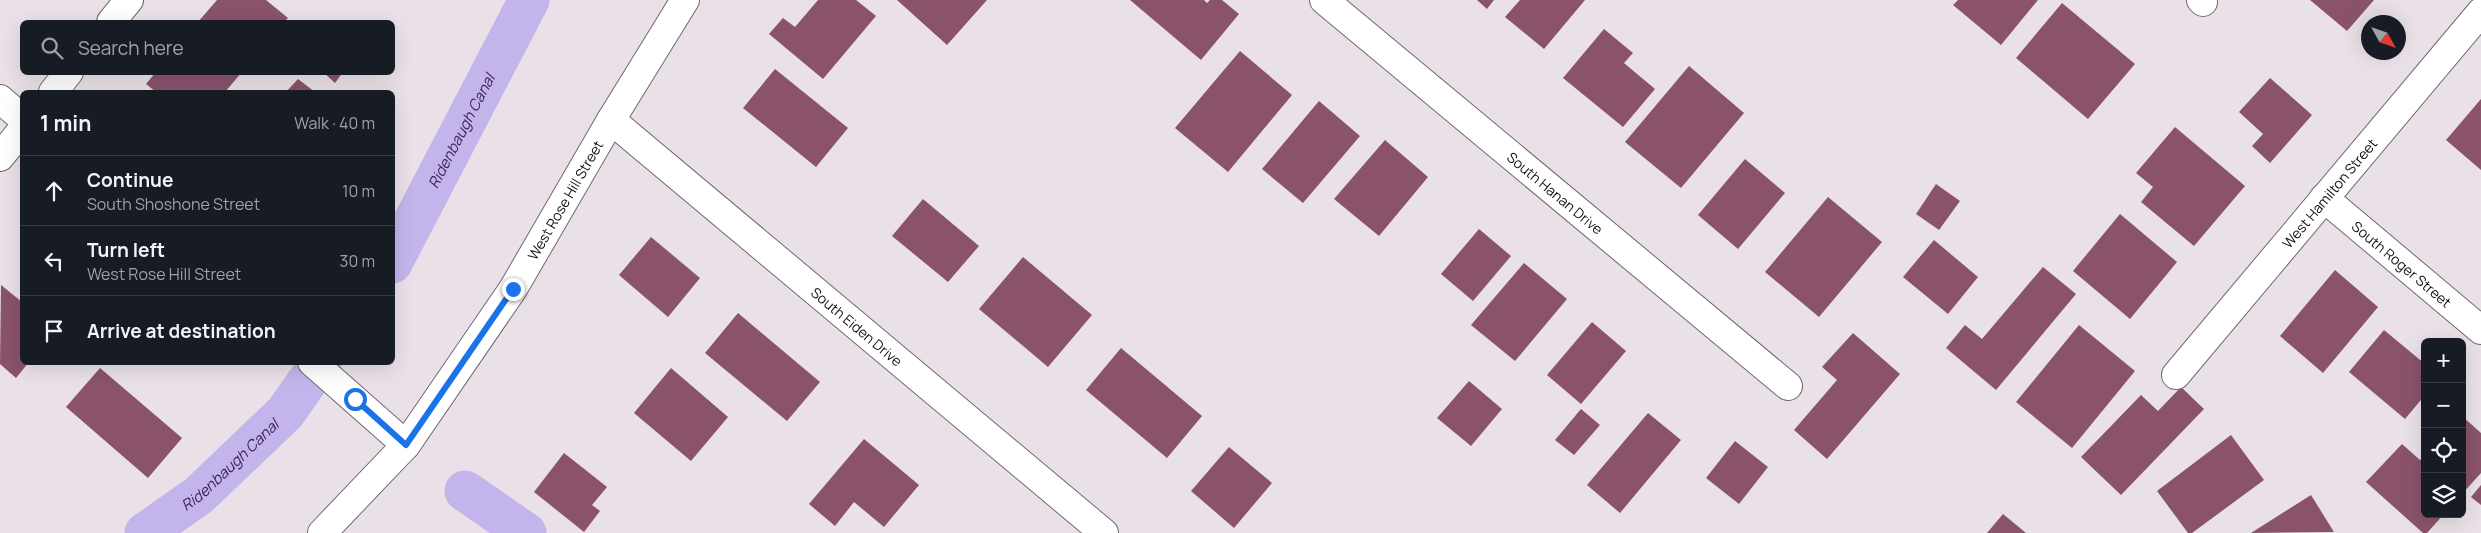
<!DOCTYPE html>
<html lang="en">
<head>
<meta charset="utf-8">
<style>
	body { margin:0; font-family:Manrope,sans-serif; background:#20242c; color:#f1f3f6 }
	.controls { position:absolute; right:15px; bottom:15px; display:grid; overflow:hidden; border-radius:8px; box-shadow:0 5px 20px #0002 }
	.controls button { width:45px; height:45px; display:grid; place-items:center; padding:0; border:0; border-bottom:1px solid #363941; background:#171b24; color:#f1f3f6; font:25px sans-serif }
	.compass { position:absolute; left:2361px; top:15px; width:45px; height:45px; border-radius:50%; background:#171b24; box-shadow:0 5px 20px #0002; rotate:130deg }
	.stop { position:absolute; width:15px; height:15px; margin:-11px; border:4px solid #1a73e8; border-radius:50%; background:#fff }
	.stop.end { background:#1a73e8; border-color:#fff; box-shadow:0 1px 5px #0008 }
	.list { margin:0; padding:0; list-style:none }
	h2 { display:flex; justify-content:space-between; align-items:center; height:65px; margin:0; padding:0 20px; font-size:21px }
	h2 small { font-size:16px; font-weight:400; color:#9ea1a6 }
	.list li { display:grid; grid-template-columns:32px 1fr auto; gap:15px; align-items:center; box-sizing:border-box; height:70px; padding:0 20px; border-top:1px solid #363941 }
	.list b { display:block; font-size:19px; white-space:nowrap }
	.list p { margin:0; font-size:16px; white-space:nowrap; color:#9ea1a6 }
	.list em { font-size:16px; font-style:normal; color:#9ea1a6 }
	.icon { flex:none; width:28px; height:28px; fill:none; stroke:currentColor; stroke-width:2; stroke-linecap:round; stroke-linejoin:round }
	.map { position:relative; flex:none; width:2481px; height:533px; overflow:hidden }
	.search { position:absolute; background:#171b24; box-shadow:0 5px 20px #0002; left:20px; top:20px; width:375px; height:55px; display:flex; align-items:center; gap:12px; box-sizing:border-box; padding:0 18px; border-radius:8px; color:#9ea1a6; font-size:19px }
	.panel { position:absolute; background:#171b24; box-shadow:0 5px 20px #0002; left:20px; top:90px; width:375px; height:275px; border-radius:8px }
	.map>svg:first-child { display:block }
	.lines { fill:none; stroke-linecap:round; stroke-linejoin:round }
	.canal { stroke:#c4b4ec; stroke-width:41 }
	.building { fill:#8a536b }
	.minor-casing { stroke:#6f696e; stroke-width:30 }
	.minor { stroke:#fff; stroke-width:28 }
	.route { stroke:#1a73e8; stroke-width:6 }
	.labels { text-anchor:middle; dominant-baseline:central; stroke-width:4.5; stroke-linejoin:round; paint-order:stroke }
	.street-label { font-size:14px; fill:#131113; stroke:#e9e1e7 }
	.water-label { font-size:15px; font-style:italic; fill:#3a2161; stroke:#e9e1e7 }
</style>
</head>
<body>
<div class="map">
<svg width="2481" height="533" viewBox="0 0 2481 533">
	<rect width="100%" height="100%" fill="#e9e1e7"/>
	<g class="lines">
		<!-- canal -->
		<g class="canal">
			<path id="s1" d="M392,263L529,0"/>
			<path d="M465,491L526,533"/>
			<path id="s2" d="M145,533L199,495L285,413L321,362"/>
		</g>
	</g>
	<!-- building -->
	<path class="building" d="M217,0H266L288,18L284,22H198Z
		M818,0H856L876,16L823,79L769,34L783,18L795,27Z
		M897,0H987L947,45Z
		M1130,0H1204L1207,3L1210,0H1222L1239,14L1201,60Z
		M1477,0H1494L1487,9Z
		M1520,0H1585L1544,49L1505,17Z
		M1958,0H2038L2001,45L1953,5Z
		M2310,0H2374L2347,31Z
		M2062,3L2135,64L2088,119L2016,58Z
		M1604,29L1633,53L1624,63L1655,89L1623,127L1563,78Z
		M1240,51L1292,95L1228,172L1175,128Z
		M1689,66L1744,113L1681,188L1625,142Z
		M775,69L848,128L816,167L743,108Z
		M156,72H242L225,92H156L146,84Z
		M323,72H343L335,83Z
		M2270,78L2312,115L2270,163L2252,146L2263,134L2239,112Z
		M298,79L315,92H286Z
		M2481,99V170L2446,140Z
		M1319,101L1360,136L1303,203L1262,169Z
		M2175,127L2245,186L2194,246L2141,202L2153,187L2136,173Z
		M1385,140L1428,177L1379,236L1334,199Z
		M1745,159L1785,193L1738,249L1698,215Z
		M1936,184L1960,201L1939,230L1916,214Z
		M1828,197L1882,242L1819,317L1765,272Z
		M923,199L979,246L948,282L892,236Z
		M2120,214L2177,262L2130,319L2073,271Z
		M1479,229L1511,256L1473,301L1441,274Z
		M651,237L700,278L668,317L619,275Z
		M1934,240L1978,277L1948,314L1903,277Z
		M1023,257L1092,315L1048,367L979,309Z
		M1524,263L1567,299L1515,361L1471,325Z
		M2043,267L2076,294L1996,390L1946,348L1965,325L1982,339Z
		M2335,270L2378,307L2323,373L2280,336Z
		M1,285L22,302V362H29L16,378L0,364Z
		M738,313L820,382L787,421L705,353Z
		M1592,322L1626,351L1581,404L1547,375Z
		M2079,325L2135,371L2072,448L2016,402Z
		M2384,330L2425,364V395L2405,419L2349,372Z
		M1853,333L1900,374L1827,459L1794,430L1837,380L1822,367Z
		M1121,348L1202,416L1167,458L1086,390Z
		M100,368L182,438L148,478L66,407Z
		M671,368L728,417L691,461L634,413Z
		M1469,381L1502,409L1471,446L1437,418Z
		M2181,387L2204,409L2121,495L2081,457L2141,395L2158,411Z
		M1581,409L1600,425L1574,455L1555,440Z
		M1648,413L1681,440L1620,513L1587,485Z
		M2462,416L2481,433V473L2462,494Z
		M2231,435L2264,480L2192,533H2188L2157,491Z
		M864,439L919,485L884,527L854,502L835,526L809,504Z
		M1735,441L1768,467L1739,504L1706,478Z
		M2402,444L2420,460L2425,455V514H2444L2427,533H2423L2366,482Z
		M1229,447L1272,483L1234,528L1191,491Z
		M564,453L607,487L592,505L600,511L584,532L534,492Z
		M2481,485V505L2471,497Z
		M2311,495L2334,532L2251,533Z
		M2003,514L2026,533H1987Z"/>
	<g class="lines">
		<!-- minor casing -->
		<g class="minor-casing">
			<g id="minor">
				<path id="s3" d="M1324,0L1788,386"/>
				<path d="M2201,0L2203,2"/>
				<path d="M111,22L129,0"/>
				<path d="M53,92L69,72"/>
				<path d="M0,99L22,118"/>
				<path id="s4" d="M611,120L1104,533"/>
				<path d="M0,157L22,130"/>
				<path id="s5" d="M2324,198L2481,330"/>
				<path d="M312,362L406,445"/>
				<path id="s6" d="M2176,375L2481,12"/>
				<path id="s7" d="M322,533L406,445L513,289L611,120L685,0"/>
			</g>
		</g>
		<!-- minor -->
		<use href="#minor" class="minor"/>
	</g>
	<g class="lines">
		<!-- route -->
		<path class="route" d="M355,399L406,445L513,289"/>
	</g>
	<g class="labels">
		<!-- street labels -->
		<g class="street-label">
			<text stroke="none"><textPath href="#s3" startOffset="301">South Hanan Drive</textPath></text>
			<text stroke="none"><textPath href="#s6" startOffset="238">West Hamilton Street</textPath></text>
			<text stroke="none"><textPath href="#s7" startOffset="414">West Rose Hill Street</textPath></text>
			<text stroke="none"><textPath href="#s5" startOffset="102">South Roger Street</textPath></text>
			<text stroke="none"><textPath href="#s4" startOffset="321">South Eiden Drive</textPath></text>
		</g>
		<!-- water labels -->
		<g class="water-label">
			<text stroke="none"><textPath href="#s1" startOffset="149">Ridenbaugh Canal</textPath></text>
			<text stroke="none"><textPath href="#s2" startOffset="109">Ridenbaugh Canal</textPath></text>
		</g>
	</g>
</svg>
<div class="controls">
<button>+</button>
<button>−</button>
<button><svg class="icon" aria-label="locate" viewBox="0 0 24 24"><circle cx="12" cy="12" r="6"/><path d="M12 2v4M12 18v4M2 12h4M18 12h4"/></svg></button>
<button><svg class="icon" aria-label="layers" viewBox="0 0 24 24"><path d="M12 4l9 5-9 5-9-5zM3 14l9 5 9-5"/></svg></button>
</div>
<svg class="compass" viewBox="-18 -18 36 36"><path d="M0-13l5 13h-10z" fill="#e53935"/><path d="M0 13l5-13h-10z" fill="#9ea1a6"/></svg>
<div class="stop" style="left:355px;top:399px"></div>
<div class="stop end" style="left:513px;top:289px"></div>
<div class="search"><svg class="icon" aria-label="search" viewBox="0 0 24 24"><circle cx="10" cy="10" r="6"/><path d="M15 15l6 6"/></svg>Search here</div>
<section class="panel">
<h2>1 min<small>Walk · 40 m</small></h2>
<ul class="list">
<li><svg class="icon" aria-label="ahead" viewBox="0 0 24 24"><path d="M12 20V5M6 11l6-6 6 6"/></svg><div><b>Continue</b><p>South Shoshone Street</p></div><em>10 m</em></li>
<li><svg class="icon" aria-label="left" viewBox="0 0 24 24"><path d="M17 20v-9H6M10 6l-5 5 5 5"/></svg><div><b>Turn left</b><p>West Rose Hill Street</p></div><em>30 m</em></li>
<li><svg class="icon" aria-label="arrive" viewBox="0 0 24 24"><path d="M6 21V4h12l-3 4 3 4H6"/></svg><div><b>Arrive at destination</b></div></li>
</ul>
</section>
</div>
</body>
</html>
